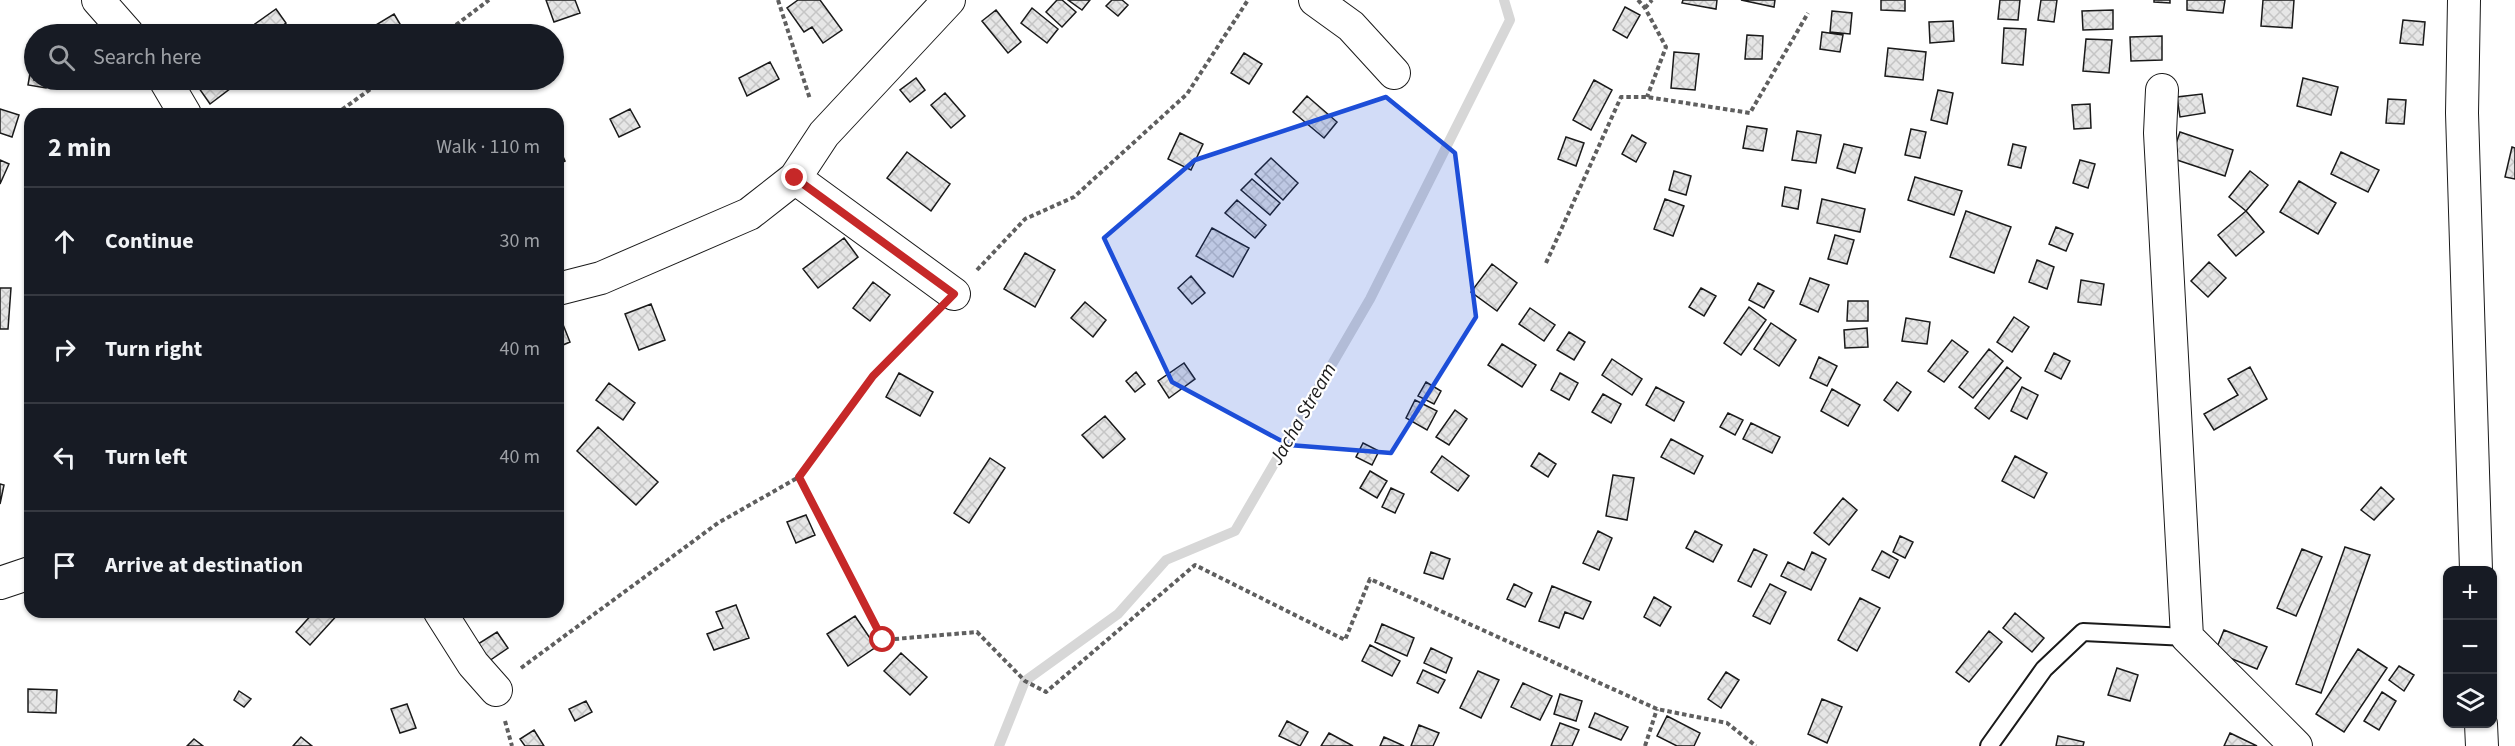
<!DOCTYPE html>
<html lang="en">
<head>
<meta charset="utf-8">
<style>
	body { margin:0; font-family:"Source Sans 3",sans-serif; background:#20242c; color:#f1f3f6 }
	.controls { position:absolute; right:18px; bottom:18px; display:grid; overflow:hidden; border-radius:12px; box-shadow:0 2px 4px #0004 }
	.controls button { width:54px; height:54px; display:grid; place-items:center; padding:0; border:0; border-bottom:2px solid #363941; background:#171b24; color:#f1f3f6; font:30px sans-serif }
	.stop { position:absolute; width:18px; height:18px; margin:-14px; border:4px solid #c62828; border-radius:50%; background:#fff }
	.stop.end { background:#c62828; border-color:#fff; box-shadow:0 2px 6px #0008 }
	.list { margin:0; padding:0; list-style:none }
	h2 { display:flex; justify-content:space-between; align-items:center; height:78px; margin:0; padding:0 24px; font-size:26px }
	h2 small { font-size:20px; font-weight:400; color:#9ea1a6 }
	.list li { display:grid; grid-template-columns:39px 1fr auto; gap:18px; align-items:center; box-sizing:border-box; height:108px; padding:0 24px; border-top:2px solid #363941 }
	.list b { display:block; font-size:22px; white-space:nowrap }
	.list em { font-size:20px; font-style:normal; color:#9ea1a6 }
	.icon { flex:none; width:33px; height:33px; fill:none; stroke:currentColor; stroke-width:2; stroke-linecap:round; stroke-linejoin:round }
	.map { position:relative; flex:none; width:2515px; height:746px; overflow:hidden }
	.search { position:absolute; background:#171b24; box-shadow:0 2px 4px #0004; left:24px; top:24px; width:540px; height:66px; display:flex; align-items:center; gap:15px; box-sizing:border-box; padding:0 21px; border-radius:33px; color:#9ea1a6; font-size:22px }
	.panel { position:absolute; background:#171b24; box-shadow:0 2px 4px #0004; left:24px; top:108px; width:540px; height:510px; border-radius:18px }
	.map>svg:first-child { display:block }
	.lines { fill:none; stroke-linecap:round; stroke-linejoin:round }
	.stream { stroke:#d7d7d7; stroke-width:10 }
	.building { fill:url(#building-cross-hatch); stroke:#1a1a1a; stroke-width:1.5 }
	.lane-casing { stroke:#1a1a1a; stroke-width:20 }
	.street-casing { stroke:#1a1a1a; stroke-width:34 }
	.path { stroke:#5f5f5f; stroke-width:4; stroke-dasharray:4.5 3; stroke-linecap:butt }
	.lane { stroke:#fff; stroke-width:16 }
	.street { stroke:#fff; stroke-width:32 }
	.route { stroke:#c62828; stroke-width:8 }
	.marked { fill:#1d4ed8; fill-opacity:0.2; stroke:#1d4ed8; stroke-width:4.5; stroke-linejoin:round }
	.labels { text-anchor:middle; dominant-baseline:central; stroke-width:4.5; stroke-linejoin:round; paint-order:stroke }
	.water-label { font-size:20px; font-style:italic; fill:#1a1a1a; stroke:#fff }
</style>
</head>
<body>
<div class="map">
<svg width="2515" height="746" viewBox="0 0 2515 746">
	<defs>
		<pattern id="building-cross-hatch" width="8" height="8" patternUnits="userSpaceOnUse" patternTransform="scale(1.5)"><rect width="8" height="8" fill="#e6e6e6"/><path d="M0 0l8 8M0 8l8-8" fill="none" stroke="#c5c5c5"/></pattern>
	</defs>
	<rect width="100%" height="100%" fill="#fff"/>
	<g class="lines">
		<!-- stream -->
		<path class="stream" d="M999,746L1025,681L1118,614L1166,560L1235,531L1370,299L1510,20L1504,0"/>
	</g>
	<!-- building -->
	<path class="building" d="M546,0H575L580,13L554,22Z
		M798,0H820L842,30L823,43L812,27L804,32L787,8Z
		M1057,0H1062L1076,12L1062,27L1046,12Z
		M1068,0H1090L1082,10Z
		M1112,0H1122L1128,5L1118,16L1106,6Z
		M1683,0H1717L1716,9L1682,3Z
		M1741,0H1775L1774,7Z
		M1881,0H1905V11L1881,10Z
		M2000,0H2020L2018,20L1998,19Z
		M2041,0H2057L2054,22L2038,20Z
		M2154,0H2170V3L2154,2Z
		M2187,0H2225L2223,13L2187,10Z
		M2263,0H2294L2292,28L2261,26Z
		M1625,7L1640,15L1627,38L1613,30Z
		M1032,8L1058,29L1047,43L1021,23Z
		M276,9L286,23L271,34H262L255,24Z
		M996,10L1021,42L1008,53L982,21Z
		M2113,10V29L2083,30L2082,11Z
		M1832,11L1852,13L1850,34L1830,32Z
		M394,14L406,34H361Z
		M2403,20L2425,22L2423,45L2400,43Z
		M1953,21L1954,41L1930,43L1929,22Z
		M2004,28L2026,29L2023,65L2002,63Z
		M1822,32L1843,35L1840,52L1820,49Z
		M1747,35L1763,36L1762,59H1745Z
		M2162,36V60L2131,61L2130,37Z
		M2086,39L2112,40L2109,73L2083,71Z
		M1888,48L1926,52L1923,80L1885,76Z
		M1674,52L1699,54L1695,90L1671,88Z
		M1244,53L1262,64L1249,84L1231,73Z
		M33,56L34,80H48L46,88L28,85Z
		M770,62L779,79L747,96L739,78Z
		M916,78L925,90L910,102L900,90Z
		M2303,78L2338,87L2331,115L2297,106Z
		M196,80H225L231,88L210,104L194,81Z
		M1594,80L1612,90L1591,130L1573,120Z
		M1938,90L1953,93L1947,124L1931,120Z
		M945,93L965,116L951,128L931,105Z
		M2202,94L2205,113L2180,117L2177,97Z
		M1307,96L1337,122L1324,138L1293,112Z
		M2388,99L2406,100L2404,124L2386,123Z
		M2090,104L2091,128L2074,129L2072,105Z
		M0,109L19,115L12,137L0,133Z
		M630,109L640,127L619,137L610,119Z
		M1747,126L1767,129L1763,151L1743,148Z
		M1911,129L1926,132L1920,158L1905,155Z
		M1797,131L1821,135L1816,163L1792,160Z
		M2180,132L2233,150L2225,176L2171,158Z
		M1180,133L1203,144L1191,170L1168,159Z
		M1632,135L1646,143L1636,162L1622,154Z
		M1566,137L1584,143L1576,166L1558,159Z
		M1844,144L1862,148L1855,173L1837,168Z
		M2013,144L2026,147L2021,168L2008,165Z
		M558,145L565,161L558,164Z
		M2512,147L2515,148V179L2505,177Z
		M907,152L950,184L931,211L887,178Z
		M2341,152L2379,170L2368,192L2331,174Z
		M1271,158L1298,183L1283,200L1255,174Z
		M0,160L9,164L0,184Z
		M2080,160L2095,164L2088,188L2073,183Z
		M1674,171L1691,176L1686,195L1669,190Z
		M2250,171L2268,185L2246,211L2229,197Z
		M1915,177L1962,191L1954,215L1908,200Z
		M1252,179L1280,203L1270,215L1241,190Z
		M2299,181L2336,203L2318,234L2280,212Z
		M1785,187L1801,190L1798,209L1782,206Z
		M1665,199L1684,206L1673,236L1654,229Z
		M1822,199L1865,209L1860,232L1817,223Z
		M1237,200L1266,225L1255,238L1225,213Z
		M1966,211L2011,227L1994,273L1950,257Z
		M2246,211L2264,232L2236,256L2218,235Z
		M2056,227L2073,234L2066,251L2049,244Z
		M1212,228L1249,248L1233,277L1196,256Z
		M1835,235L1854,240L1847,264L1828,259Z
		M844,238L858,257L818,288L803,269Z
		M1025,253L1055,270L1035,307L1004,289Z
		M2037,260L2054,267L2047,289L2029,282Z
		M2209,262L2226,278L2208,297L2191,281Z
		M1492,264L1517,283L1497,311L1471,292Z
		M1191,276L1205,293L1192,304L1178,288Z
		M1810,278L1829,285L1818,312L1800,304Z
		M2081,280L2104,284L2101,305L2078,302Z
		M873,282L890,295L870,321L853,308Z
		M1758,283L1774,291L1764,308L1749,300Z
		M0,288H11L8,329H0Z
		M1701,288L1716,296L1704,316L1689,307Z
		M1848,301H1868V321H1847Z
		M1085,302L1106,320L1093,337L1071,318Z
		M651,304L665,340L639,350L625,314Z
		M1749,307L1766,320L1741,355L1724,343Z
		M1530,308L1555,325L1544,341L1519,324Z
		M2014,317L2029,327L2012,352L1997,342Z
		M1906,318L1930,322L1927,344L1902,341Z
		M562,322L570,342L558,347V323Z
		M1771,323L1796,340L1779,366L1754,349Z
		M1867,328L1868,347L1845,348L1844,330Z
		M1569,332L1585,342L1574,360L1557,350Z
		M1952,340L1968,352L1944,382L1928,371Z
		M1502,344L1536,365L1522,387L1488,365Z
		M1989,349L2003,361L1973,398L1959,387Z
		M2054,353L2070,361L2061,379L2045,371Z
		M1819,357L1837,366L1827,386L1810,378Z
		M1612,359L1642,379L1632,395L1602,375Z
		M1184,363L1195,379L1169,398L1158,381Z
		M2007,367L2021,378L1989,419L1975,408Z
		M2250,367L2267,399L2214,430L2204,414L2238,395L2228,379Z
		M1136,372L1145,384L1135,392L1126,381Z
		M899,373L933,392L920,416L886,397Z
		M1560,373L1578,383L1569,400L1551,390Z
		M1426,382L1441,391L1434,404L1418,396Z
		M1897,382L1911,392L1898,411L1884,400Z
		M609,383L635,403L623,420L596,400Z
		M1656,387L1684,402L1674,421L1646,405Z
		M2022,387L2038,395L2027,419L2011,411Z
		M1832,389L1860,405L1848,426L1821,411Z
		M1603,394L1621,404L1611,423L1592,412Z
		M1415,400L1437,411L1427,430L1406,418Z
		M1455,410L1467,419L1449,445L1436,437Z
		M1728,413L1743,420L1735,435L1720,427Z
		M1105,416L1125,439L1103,458L1082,435Z
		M1751,423L1780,437L1772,453L1743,439Z
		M598,427L658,482L636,505L577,451Z
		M1671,439L1703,456L1694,474L1661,457Z
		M1363,443L1379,451L1372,465L1356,457Z
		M1539,453L1556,464L1548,477L1531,466Z
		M1442,456L1469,476L1458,491L1431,472Z
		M2015,456L2047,473L2034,498L2002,481Z
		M990,458L1005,468L969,523L954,513Z
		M1370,471L1387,481L1377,498L1360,488Z
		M1613,475L1634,478L1627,520L1606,516Z
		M0,484L4,485L0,504Z
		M2381,487L2394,499L2374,520L2361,510Z
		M1391,488L1404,494L1395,513L1382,507Z
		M1843,498L1857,510L1829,545L1814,533Z
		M806,515L815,535L796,543L787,522Z
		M1598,531L1612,538L1599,570L1583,563Z
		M1695,531L1722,545L1713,562L1686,548Z
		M1900,536L1913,542L1905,558L1893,552Z
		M2345,547L2370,555L2321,693L2296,684Z
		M1754,549L1767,555L1751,587L1738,581Z
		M2302,549L2322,557L2296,616L2277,608Z
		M1882,551L1898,560L1889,578L1872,570Z
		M1431,552L1450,559L1443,579L1424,573Z
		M1812,552L1826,559L1811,590L1781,576L1788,562L1804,570Z
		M1514,584L1532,593L1525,607L1507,599Z
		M1770,584L1786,592L1770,624L1753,616Z
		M1552,586L1591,602L1583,619L1565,612L1559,628L1539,621Z
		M1654,597L1671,607L1660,626L1644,617Z
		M1860,598L1880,608L1857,651L1838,640Z
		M736,605L749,638L714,650L707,634L723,628L716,612Z
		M314,612H340L310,645L296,632Z
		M2015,613L2044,638L2032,652L2003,628Z
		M855,616L876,647L848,666L827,634Z
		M1382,624L1414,638L1407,656L1375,642Z
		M2224,630L2267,647L2257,669L2215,652Z
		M1989,631L2002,642L1969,682L1956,672Z
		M497,632L508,648L489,661L478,644Z
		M1370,645L1400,661L1392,676L1362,661Z
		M1431,648L1452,658L1446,673L1424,663Z
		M2358,649L2387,668L2344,732L2316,714Z
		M901,653L927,677L910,695L884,671Z
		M2399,666L2414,675L2404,691L2389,680Z
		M2117,668L2138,675L2130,701L2108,695Z
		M1423,670L1445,680L1438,693L1417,683Z
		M1478,671L1499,680L1481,718L1460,708Z
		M1726,672L1739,680L1721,708L1708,699Z
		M1523,683L1552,696L1540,720L1511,707Z
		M28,689L57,690L56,713L28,712Z
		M239,691L251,699L244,707L234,700Z
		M2382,692L2396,701L2379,730L2364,721Z
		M1560,694L1582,701L1576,721L1554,714Z
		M1822,699L1842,707L1827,743L1808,734Z
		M586,701L592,712L575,721L569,709Z
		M407,704L416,728L400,733L391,709Z
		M1595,713L1628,727L1621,740L1589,727Z
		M1667,716L1700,733L1694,746H1677L1657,736Z
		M1287,721L1308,732L1300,746L1279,736Z
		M1560,723L1579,730L1572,746H1551Z
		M1419,725L1439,733L1433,746H1411Z
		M534,730L544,746H525L520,739Z
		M1329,733L1353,746H1321Z
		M2230,733L2257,746H2224Z
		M2058,736L2084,742L2083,746H2056Z
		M301,737L312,746H293Z
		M1384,737L1404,746H1380Z
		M194,739L203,746H187Z"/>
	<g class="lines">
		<!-- lane casing -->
		<g class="lane-casing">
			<path id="lane" d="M1989,746L2044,669L2083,632L2187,637"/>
		</g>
		<!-- street casing -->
		<g class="street-casing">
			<path id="street" d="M98,0L128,34
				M1315,0L1351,26L1394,73
				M2464,0L2462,113L2476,570
				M165,80L185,114
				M2162,90L2160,133L2187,637L2296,746
				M795,178L954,294
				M558,289L601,278L749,214L795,178L824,134L949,0
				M0,583L30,573
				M440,612L473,664L496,690
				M2481,724L2482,746"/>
		</g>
		<!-- path -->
		<path class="path" d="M778,0L810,99
			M1638,0L1645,8L1666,47L1647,97
			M1645,8L1652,0
			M444,34L489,0
			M336,114L383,80
			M1546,263L1621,97H1647L1750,113L1808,13
			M977,270L1025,219L1074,197L1187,94L1248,0
			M799,477L883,640L977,632L1025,681L1046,692L1195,565L1345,640L1370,579L1657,709L1727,723L1756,746
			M521,668L718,523L799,477L873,376L930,318
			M505,721L512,746
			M1645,746L1657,709"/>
		<!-- lane -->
		<use href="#lane" class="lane"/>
		<!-- street -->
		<use href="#street" class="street"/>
	</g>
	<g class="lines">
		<!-- route -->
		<path class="route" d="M795,178L954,294L873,376L799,477L883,640"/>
	</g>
	<!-- marked area -->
	<path class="marked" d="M1386,97L1455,153L1476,317L1391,453L1289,445L1172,382L1104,238L1195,160Z"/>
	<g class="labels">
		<!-- water labels -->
		<g class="water-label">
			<text transform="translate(1303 414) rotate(-60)">Jacha Stream</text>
		</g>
	</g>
</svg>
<div class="controls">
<button>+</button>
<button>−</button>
<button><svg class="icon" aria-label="layers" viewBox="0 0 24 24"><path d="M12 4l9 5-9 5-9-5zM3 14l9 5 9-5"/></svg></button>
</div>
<div class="stop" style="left:883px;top:640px"></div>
<div class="stop end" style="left:795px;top:178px"></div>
<div class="search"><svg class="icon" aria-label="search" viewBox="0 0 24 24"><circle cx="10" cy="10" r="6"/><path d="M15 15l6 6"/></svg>Search here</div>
<section class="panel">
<h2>2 min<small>Walk · 110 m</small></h2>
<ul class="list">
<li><svg class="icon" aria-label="ahead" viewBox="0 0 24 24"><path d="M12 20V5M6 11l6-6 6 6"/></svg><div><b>Continue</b></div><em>30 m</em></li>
<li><svg class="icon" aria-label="right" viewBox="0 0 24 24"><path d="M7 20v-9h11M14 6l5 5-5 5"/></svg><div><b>Turn right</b></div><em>40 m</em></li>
<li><svg class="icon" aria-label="left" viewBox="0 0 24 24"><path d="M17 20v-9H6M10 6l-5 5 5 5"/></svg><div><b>Turn left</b></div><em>40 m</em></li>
<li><svg class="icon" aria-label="arrive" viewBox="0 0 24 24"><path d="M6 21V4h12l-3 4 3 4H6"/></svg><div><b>Arrive at destination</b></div></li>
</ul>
</section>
</div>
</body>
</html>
